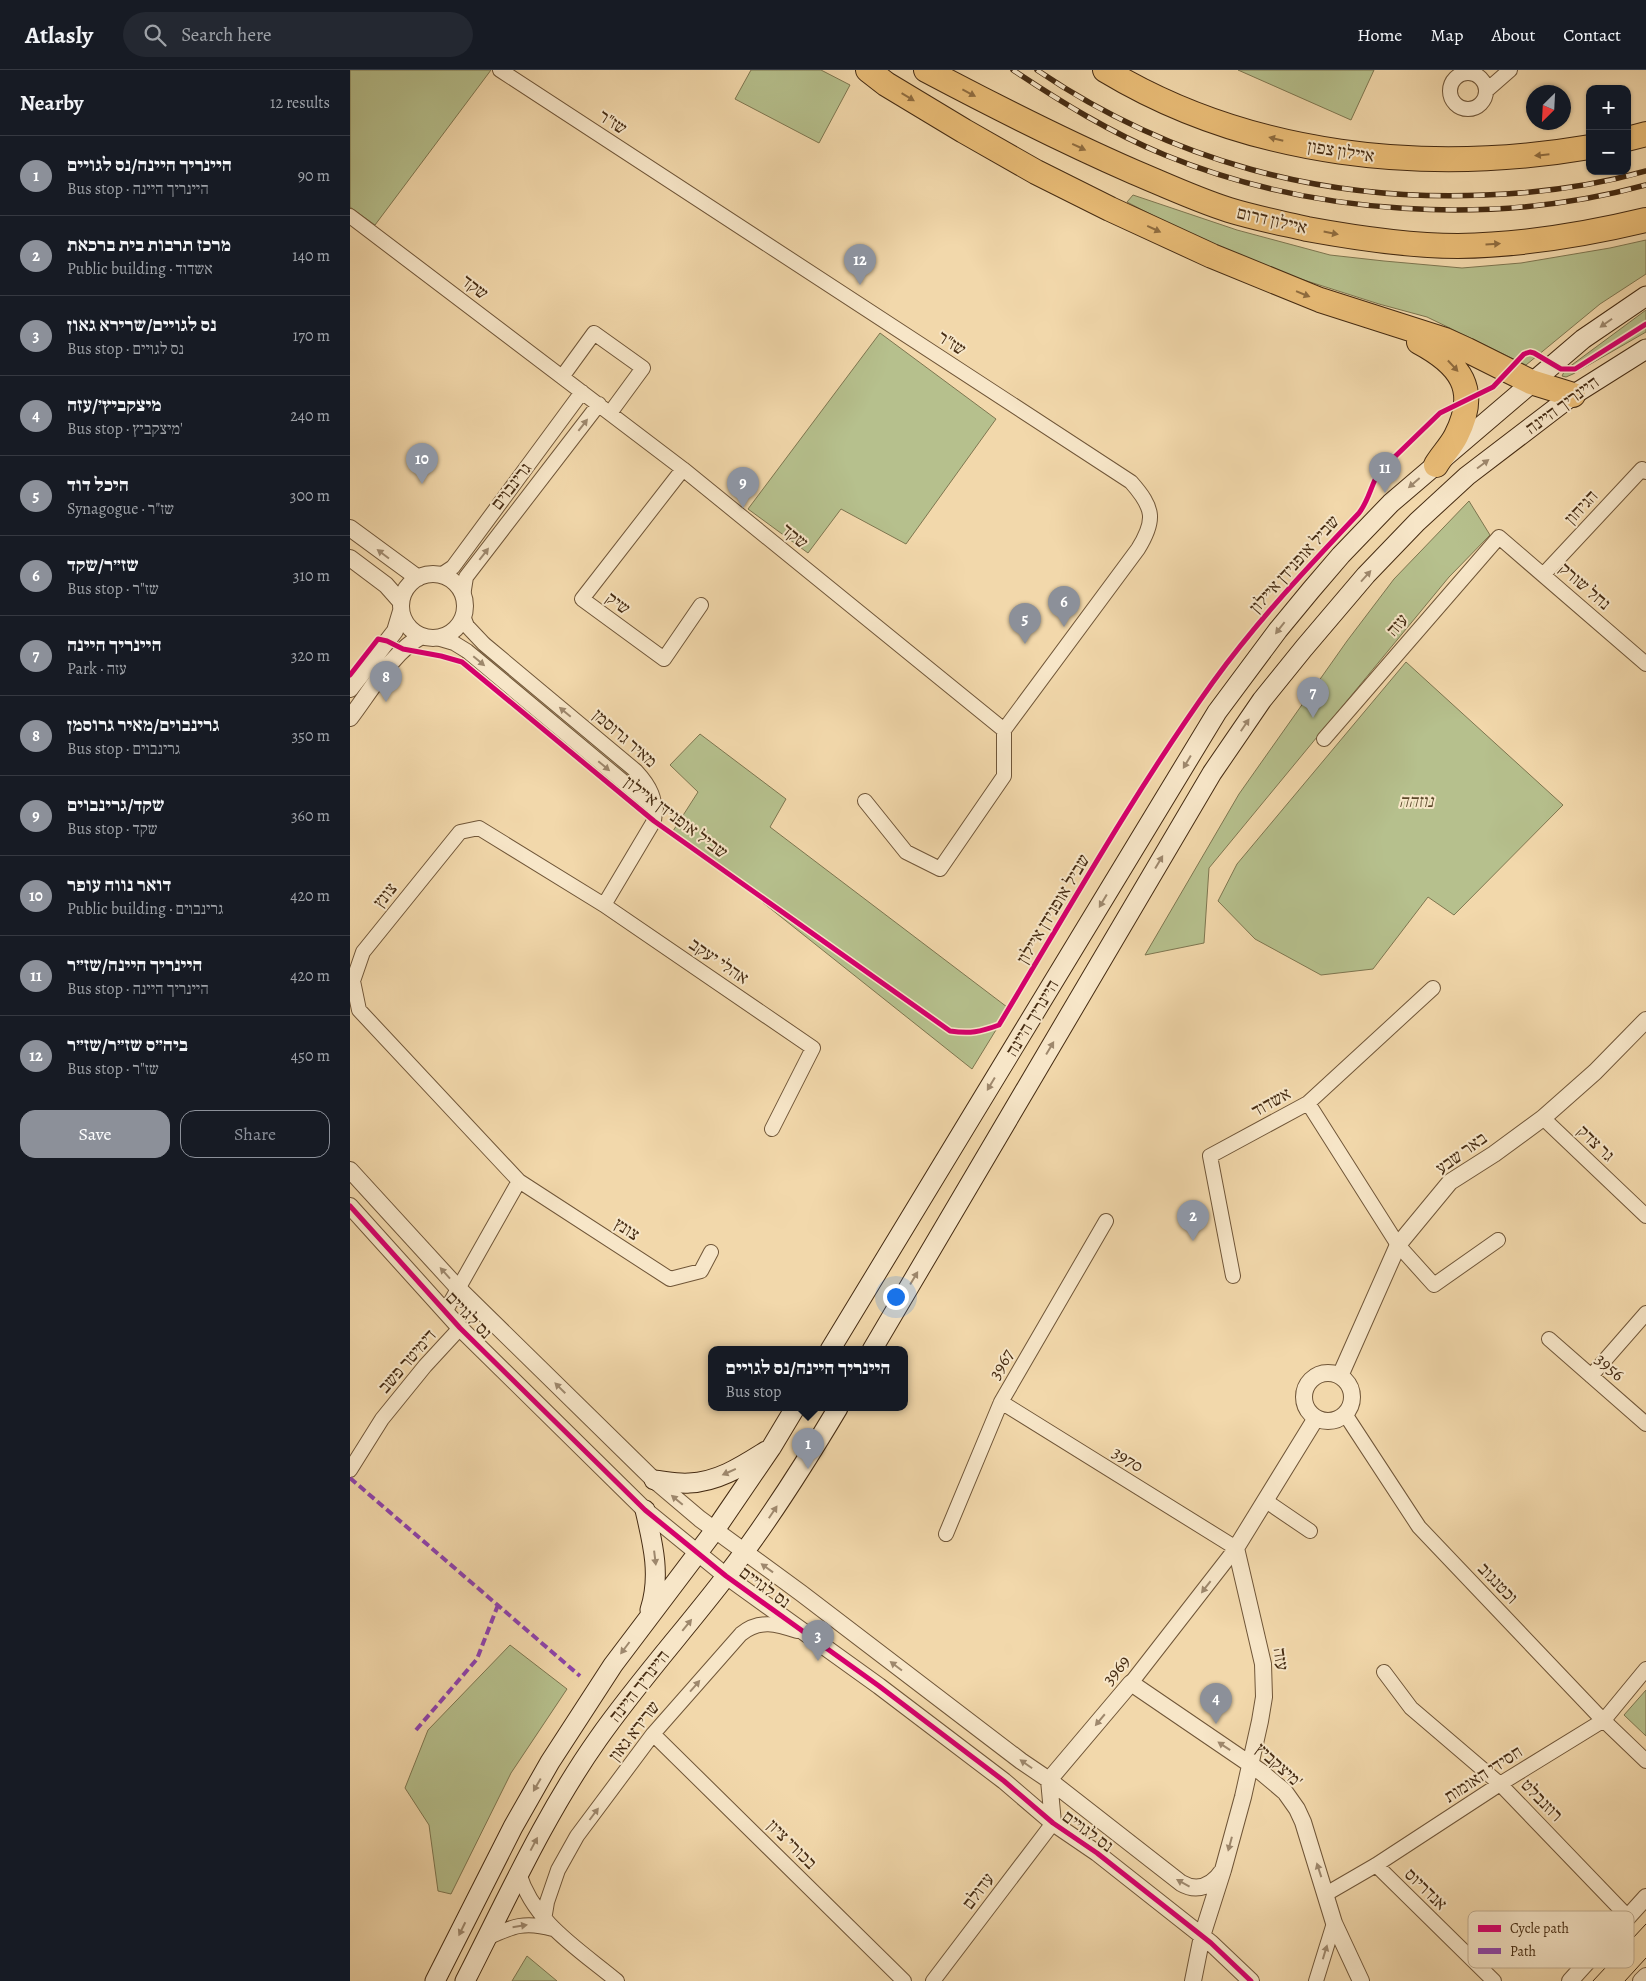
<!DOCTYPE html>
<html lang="en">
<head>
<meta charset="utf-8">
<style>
	body { margin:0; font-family:Alegreya,"Frank Ruhl Libre",serif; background:#242831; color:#f1f3f6 }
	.controls { position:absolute; right:15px; top:15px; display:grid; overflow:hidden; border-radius:10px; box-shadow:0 1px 4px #0004 }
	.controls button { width:45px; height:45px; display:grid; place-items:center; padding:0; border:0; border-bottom:1px solid #363941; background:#171b24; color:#f1f3f6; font:25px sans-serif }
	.compass { position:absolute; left:1176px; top:15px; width:45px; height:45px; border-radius:50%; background:#171b24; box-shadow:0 1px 4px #0004; rotate:204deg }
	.you { position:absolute; left:545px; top:1226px; width:18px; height:18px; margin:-12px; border:4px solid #fff; border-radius:50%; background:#1a73e8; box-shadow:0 0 0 8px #1a73e833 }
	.badge { display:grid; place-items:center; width:32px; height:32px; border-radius:50%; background:#8c9099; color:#fff; font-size:16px; font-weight:700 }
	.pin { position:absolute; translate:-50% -41px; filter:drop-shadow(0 1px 2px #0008) }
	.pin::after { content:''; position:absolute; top:26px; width:18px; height:15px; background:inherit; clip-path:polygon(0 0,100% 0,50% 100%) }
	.popup { position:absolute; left:358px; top:1276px; width:200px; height:65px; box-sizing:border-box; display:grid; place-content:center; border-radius:10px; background:#171b24; filter:drop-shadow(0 1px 4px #0005); font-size:16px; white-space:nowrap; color:#9ea1a6 }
	.popup b { font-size:19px; color:#f1f3f6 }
	.popup::after { content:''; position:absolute; left:50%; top:100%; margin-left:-10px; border:10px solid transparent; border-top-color:#171b24 }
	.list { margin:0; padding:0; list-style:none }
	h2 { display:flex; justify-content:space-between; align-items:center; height:65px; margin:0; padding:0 20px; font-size:21px }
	h2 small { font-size:16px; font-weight:400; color:#9ea1a6 }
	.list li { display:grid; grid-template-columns:32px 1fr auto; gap:15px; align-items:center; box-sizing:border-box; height:80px; padding:0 20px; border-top:1px solid #363941 }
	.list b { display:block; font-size:19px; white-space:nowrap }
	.list p { margin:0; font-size:16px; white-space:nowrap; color:#9ea1a6 }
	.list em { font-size:16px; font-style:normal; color:#9ea1a6 }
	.actions { display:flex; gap:10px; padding:15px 20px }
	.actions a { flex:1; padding:11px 0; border:1px solid #8c9099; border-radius:15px; text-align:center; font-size:18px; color:#8c9099 }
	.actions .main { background:#8c9099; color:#fff }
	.icon { flex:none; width:28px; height:28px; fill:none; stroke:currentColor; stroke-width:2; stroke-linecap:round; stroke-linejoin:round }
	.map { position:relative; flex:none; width:1296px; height:1911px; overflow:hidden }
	header { display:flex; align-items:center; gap:30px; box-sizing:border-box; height:70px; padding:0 25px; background:#171b24; border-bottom:1px solid #363941 }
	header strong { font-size:24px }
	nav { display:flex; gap:28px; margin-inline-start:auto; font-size:18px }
	.search { width:350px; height:45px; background:#242831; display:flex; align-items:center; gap:12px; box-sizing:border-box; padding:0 18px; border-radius:28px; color:#9ea1a6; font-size:19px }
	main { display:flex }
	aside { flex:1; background:#171b24 }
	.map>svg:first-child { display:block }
	.green { fill:#b6c08d; stroke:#7e7650 }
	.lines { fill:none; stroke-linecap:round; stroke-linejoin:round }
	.minor-casing { stroke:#705638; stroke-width:16 }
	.tertiary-casing { stroke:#705638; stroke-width:18 }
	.secondary-casing { stroke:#452b12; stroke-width:21 }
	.motorway-casing { stroke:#452b12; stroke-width:26 }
	.minor { stroke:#f7e6c8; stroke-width:14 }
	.tertiary { stroke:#f7e6c8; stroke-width:16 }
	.secondary { stroke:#f7e6c8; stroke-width:19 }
	.motorway { stroke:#e9bc76; stroke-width:24 }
	.tram { stroke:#452b12; stroke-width:1 }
	.rail-casing { stroke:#452b12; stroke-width:5.5 }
	.rail { stroke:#f7e6c8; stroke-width:4; stroke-dasharray:11; stroke-linecap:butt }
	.quiet { stroke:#8e44ad; stroke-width:4; stroke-dasharray:8 4; stroke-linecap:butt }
	.cycleway-casing { stroke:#f7e6c8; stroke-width:8 }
	.cycleway { stroke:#d6006c; stroke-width:5 }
	.oneway { fill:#8f6c3f }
	.oneway2 { fill:#9e886d }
	.labels { text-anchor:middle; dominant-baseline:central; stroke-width:4; stroke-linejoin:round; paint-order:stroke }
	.street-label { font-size:18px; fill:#452b12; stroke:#f7e6c8 }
	.park-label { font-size:18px; font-style:italic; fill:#5c492b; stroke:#f7e6c8 }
	.key { fill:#f7e6c8; stroke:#c2ae91; stroke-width:1 }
	.key-label { font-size:14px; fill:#452b12 }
</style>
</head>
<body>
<header>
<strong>Atlasly</strong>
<div class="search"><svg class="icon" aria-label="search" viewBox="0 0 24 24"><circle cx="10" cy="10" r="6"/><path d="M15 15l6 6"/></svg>Search here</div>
<nav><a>Home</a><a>Map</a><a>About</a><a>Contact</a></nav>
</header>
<main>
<aside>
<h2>Nearby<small>12 results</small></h2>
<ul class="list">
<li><span class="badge">1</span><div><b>היינריך היינה/נס לגויים</b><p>Bus stop · היינריך היינה</p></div><em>90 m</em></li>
<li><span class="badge">2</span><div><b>מרכז תרבות בית ברכאת</b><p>Public building · אשדוד</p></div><em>140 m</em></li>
<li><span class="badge">3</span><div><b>נס לגויים/שרירא גאון</b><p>Bus stop · נס לגויים</p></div><em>170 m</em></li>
<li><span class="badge">4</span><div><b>מיצקביץ׳/עזה</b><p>Bus stop · מיצקביץ'</p></div><em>240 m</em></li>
<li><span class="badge">5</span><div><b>היכל דוד</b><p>Synagogue · שז&quot;ר</p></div><em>300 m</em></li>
<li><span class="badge">6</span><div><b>שז״ר/שקד</b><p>Bus stop · שז&quot;ר</p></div><em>310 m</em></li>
<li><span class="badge">7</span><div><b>היינריך היינה</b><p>Park · עזה</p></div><em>320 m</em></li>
<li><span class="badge">8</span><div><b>גרינבוים/מאיר גרוסמן</b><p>Bus stop · גרינבוים</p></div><em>350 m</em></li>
<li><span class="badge">9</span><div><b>שקד/גרינבוים</b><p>Bus stop · שקד</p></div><em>360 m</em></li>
<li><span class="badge">10</span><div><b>דואר נווה עופר</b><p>Public building · גרינבוים</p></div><em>420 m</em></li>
<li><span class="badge">11</span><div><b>היינריך היינה/שז״ר</b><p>Bus stop · היינריך היינה</p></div><em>420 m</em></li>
<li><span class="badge">12</span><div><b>ביה״ס שז״ר/שז״ר</b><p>Bus stop · שז&quot;ר</p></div><em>450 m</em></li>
</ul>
<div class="actions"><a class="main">Save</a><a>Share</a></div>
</aside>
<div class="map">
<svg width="1296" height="1911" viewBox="0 0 1296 1911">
	<rect width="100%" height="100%" fill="#f2d8ab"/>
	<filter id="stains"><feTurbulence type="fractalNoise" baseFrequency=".004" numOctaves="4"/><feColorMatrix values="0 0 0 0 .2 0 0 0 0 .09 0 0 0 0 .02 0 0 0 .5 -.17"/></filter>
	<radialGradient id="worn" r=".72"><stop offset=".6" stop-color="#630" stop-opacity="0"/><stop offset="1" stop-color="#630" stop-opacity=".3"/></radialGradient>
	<!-- green -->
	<path class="green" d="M0,0H141L25,155L0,137Z
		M401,0H471L500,15L469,73L385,29Z
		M888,0H1024L1001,50Z
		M783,125L887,160L980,185L1034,191L1112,198L1171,193L1260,178L1296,170V204L1250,234L1176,295L1077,247L1029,234L913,197L833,161L777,132Z
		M1296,240V262L1223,304L1216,307L1212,306L1215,300Z
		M530,263L646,349L556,474L491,439L458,483L398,439Z
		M1119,431L1140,465L1099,507L859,798L854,873L795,885L889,724L997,571L1044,509Z
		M1056,592L1213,735L1104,845L1078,827L1023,899L971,905L905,869L868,831L887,794Z
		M350,664L436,729L420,757L657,937L649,955L622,999L323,761L348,722L320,695Z
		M160,1575L217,1619L161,1703L101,1824L88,1821L79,1755L55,1718L78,1660Z
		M1296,1620V1666L1274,1645Z
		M177,1886L207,1911H162Z"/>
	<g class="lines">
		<!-- minor casing -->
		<g class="minor-casing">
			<path id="minor" d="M150,0L781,412C804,438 806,450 788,479L654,660
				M1100 21a18 18 0 1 1 36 0a18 18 0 1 1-36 0Z
				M1136,21L1160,0
				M0,146L333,399L654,660V706L590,799L556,782L515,731
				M212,307L244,263L293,298L260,343
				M333,399L232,529L314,589L351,535
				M86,505L94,503L103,497L232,322
				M1193,505L1292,399L1296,402
				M113,526L116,507L249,334
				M113,546L117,556L134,574L286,701C300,716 307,729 304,751L254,835
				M87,568L104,573L117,581L306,739
				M974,669L1149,467L1296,594
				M958,1033L1048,1175L1084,1215L1148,1170
				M1193,1048L1296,1146
				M169,1111L320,1209L351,1201L361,1182
				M883,1206L860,1086L958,1033L1083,918
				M95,1242L169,1111L9,940L3,911L13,882L110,762L129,758L254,835L463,978L422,1059
				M1199,1269L1296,1354
				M1241,1306L1296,1243
				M651,1332L886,1478L781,1613
				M995,1344L1069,1457L1247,1644L1296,1691
				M0,1400L32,1349L75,1296L110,1258
				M916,1431L960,1461
				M596,1464L651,1332L756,1151
				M1034,1602L1061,1638L1150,1714L1278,1847
				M303,1664L554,1911
				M1026,1795L1144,1911
				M169,1803C183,1852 230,1880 267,1911
				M976,1824L1026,1795L1150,1714L1254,1650L1296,1599
				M194,1850L197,1832L208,1800L227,1766L303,1664L391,1564C409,1549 427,1554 447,1561
				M137,1868C163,1856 175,1851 203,1859
				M583,1911L703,1753
				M966,1911L984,1853"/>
		</g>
		<!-- tertiary casing -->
		<g class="tertiary-casing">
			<path id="tertiary" d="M0,458L68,508
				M0,488L36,515L51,532
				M51 536a32 32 0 1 1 64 0a32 32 0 1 1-64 0Z
				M0,619L45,561L51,541
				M0,648C20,622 43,581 72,566
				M0,1100L109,1219L304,1410L350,1449L451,1523L671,1691L699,1710L831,1813C848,1823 863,1815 873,1800
				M0,1136L110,1258L295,1440L376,1506L529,1616L654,1711L703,1753L747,1783L861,1873L901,1911
				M954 1327a24 24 0 1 1 48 0a24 24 0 1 1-48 0Z
				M990,1306L1048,1175L1100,1112L1144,1084L1193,1048L1245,1002L1296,950
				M703,1753L699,1710L781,1613L910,1701L935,1722L947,1739L953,1752L984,1853L1011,1911
				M843,1911L852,1866L873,1800L893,1727L910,1651L914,1627L913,1594L886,1478L966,1348
				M1220,1911L1296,1827
				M1291,1911L1296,1906"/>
		</g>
		<!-- secondary casing -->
		<g class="secondary-casing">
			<path id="secondary" d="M480,1280L867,642L928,560L961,520L991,485L1041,433L1233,269L1296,226
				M522,1280L862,703L912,630L954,578L1016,505L1067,452L1117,406L1223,325L1296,279
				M304,1410C315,1411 328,1414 339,1413C368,1412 392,1396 416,1381
				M295,1440C303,1474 311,1506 300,1540
				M85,1911L163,1757L200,1692L263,1595L365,1460L421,1378L445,1338
				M115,1911C157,1829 195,1744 248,1669C288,1612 335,1560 377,1505C418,1452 454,1395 488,1338"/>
		</g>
		<!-- motorway casing -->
		<g class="motorway-casing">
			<path id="motorway" d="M518,0L536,14L614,61L686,102L760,139L862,186L970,230L1095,270L1117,280L1181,312L1223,325
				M576,0C644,36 713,71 784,102C815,115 847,130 879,140C905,148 931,153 957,159C1006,168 1058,176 1108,176C1172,175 1234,165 1296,150
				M755,0C899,87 1076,105 1240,77
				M1277,69L1296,64
				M1069,272C1110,294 1130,319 1106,366C1101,376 1092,385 1086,395"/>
		</g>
		<!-- minor -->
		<use href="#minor" class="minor"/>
		<!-- tertiary -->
		<use href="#tertiary" class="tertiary"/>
		<!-- secondary -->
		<use href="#secondary" class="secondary"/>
		<!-- motorway -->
		<use href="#motorway" class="motorway"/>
		<!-- tram -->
		<path class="tram" d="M1243,1911L1296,1854
			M1275,1911L1296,1888"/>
		<!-- rail casing -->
		<g class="rail-casing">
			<path id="rail" d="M663,0C711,32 761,63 815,85C961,145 1143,157 1296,115
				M687,0C821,91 973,132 1135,125C1189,123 1244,116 1296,101"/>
		</g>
		<!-- rail -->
		<use href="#rail" class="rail"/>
		<!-- quiet -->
		<path class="quiet" d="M0,1408L230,1606
			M66,1660L127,1589L148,1535"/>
		<!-- cycleway casing -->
		<g class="cycleway-casing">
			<path id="cycleway" d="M0,605L28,569L37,571L53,579L91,586L112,592L304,751L600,961C620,964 630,962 649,955C718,840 785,721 863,612C907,551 958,497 1009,443C1019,430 1021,415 1029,402L1090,343L1143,317L1174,284L1180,282L1184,283L1211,299H1225L1296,254
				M0,1136L110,1258L295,1440L376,1506L529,1616L654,1711L703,1753L747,1783L861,1873L901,1911"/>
		</g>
		<!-- cycleway -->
		<use href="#cycleway" class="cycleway"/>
	</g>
	<!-- one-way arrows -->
	<defs><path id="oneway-solid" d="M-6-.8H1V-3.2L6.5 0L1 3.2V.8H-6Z" transform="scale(1.25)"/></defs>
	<g class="oneway">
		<use href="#oneway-solid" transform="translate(619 23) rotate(28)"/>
		<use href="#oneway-solid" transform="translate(558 27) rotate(31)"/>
		<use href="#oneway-solid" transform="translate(926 69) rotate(-166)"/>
		<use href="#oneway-solid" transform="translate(729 77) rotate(25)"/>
		<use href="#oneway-solid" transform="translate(1192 85) rotate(174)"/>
		<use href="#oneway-solid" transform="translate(804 159) rotate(25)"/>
		<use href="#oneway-solid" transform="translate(981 163) rotate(11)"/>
		<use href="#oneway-solid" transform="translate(1143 174) rotate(-3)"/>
		<use href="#oneway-solid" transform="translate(953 224) rotate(22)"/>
		<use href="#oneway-solid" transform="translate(1103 296) rotate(47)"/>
	</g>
	<g class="oneway2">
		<use href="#oneway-solid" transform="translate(1256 253) rotate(145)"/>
		<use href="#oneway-solid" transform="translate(233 355) rotate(-52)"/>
		<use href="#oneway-solid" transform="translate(1133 394) rotate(-37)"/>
		<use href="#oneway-solid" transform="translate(1064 413) rotate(139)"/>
		<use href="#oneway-solid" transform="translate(33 484) rotate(-143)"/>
		<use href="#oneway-solid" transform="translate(134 484) rotate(-52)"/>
		<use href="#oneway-solid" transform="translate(1016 506) rotate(-48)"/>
		<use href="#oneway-solid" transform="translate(930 558) rotate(128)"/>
		<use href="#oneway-solid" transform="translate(129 591) rotate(40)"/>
		<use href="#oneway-solid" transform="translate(215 642) rotate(-140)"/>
		<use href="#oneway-solid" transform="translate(895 655) rotate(-56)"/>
		<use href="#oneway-solid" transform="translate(837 692) rotate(121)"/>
		<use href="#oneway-solid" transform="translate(254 696) rotate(40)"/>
		<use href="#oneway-solid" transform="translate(809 792) rotate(-59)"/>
		<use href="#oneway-solid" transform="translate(753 831) rotate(121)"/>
		<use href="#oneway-solid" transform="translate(700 978) rotate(-59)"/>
		<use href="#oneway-solid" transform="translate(641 1014) rotate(121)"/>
		<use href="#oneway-solid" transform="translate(95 1203) rotate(-132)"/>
		<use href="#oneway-solid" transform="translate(564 1208) rotate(-59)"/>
		<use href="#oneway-solid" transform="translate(210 1318) rotate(-135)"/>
		<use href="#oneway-solid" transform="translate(379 1402) rotate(156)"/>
		<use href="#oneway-solid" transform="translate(327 1430) rotate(-140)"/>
		<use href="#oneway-solid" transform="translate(423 1442) rotate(-56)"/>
		<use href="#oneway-solid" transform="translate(305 1488) rotate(83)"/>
		<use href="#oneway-solid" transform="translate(417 1498) rotate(-144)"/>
		<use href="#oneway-solid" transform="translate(856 1517) rotate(128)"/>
		<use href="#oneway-solid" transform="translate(337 1555) rotate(-51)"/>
		<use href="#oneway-solid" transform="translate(275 1578) rotate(127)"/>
		<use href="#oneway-solid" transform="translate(546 1596) rotate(-143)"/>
		<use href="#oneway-solid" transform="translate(345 1616) rotate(-49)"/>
		<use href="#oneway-solid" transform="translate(750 1650) rotate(130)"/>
		<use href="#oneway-solid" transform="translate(874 1676) rotate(-146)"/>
		<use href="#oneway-solid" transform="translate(676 1694) rotate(-145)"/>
		<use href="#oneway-solid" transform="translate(187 1715) rotate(120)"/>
		<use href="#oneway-solid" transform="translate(244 1744) rotate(-53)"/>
		<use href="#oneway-solid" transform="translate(184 1774) rotate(-62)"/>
		<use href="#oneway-solid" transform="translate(880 1774) rotate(105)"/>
		<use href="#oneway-solid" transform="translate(969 1800) rotate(-108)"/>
		<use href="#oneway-solid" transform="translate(833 1813) rotate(-151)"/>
		<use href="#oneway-solid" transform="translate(170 1856) rotate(-9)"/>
		<use href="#oneway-solid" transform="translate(112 1859) rotate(116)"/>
		<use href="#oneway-solid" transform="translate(975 1882) rotate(-73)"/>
	</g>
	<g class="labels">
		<!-- street labels -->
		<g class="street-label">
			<text transform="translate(263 52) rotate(33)">שז"ר</text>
			<text transform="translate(991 81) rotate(9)">איילון צפון</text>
			<text transform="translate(922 150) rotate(13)">איילון דרום</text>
			<text transform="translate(125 217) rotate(37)">שקד</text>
			<text transform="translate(602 273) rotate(33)">שז"ר</text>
			<text transform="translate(1212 335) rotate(-36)">היינריך היינה</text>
			<text transform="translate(161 416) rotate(-52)">גרינבוים</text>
			<text transform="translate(1231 437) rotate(-47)">הגיחון</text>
			<text transform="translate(445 466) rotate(39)">שקד</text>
			<text transform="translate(944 494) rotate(-48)">שביל אופנידן איילון</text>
			<text transform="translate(1235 516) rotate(41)">נחל שורק</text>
			<text transform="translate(268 533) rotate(36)">שיק</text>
			<text transform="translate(1047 555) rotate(-49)">עזה</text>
			<text transform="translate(275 668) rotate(41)">מאיר גרוסמן</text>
			<text transform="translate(326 747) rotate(37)">שביל אופנידן איילון</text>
			<text transform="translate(35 825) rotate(-51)">צונץ</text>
			<text transform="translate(703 839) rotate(-59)">שביל אופנידן איילון</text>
			<text transform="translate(369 891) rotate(34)">אהלי יעקב</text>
			<text transform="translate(682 948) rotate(-59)">היינריך היינה</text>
			<text transform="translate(921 1032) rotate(-29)">אשדוד</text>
			<text transform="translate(1246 1073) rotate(44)">גר צדק</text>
			<text transform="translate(1111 1083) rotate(-36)">באר שבע</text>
			<text transform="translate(277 1159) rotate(33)">צונץ</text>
			<text transform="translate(119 1245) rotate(46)">נס לגויים</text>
			<text transform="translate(57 1291) rotate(-49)">דימיטר פשב</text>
			<text transform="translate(651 1294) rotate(-60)">3967</text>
			<text transform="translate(1260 1297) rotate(41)">3956</text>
			<text transform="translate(778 1389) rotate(32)">3970</text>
			<text transform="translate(1148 1513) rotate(46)">וכטנגוב</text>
			<text transform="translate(415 1517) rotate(36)">נס לגויים</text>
			<text transform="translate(931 1589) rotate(82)">עזה</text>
			<text transform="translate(766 1600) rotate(-51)">3969</text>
			<text transform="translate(289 1616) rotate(-52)">היינריך היינה</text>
			<text transform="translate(284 1661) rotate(-52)">שרירא גאון</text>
			<text transform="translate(929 1695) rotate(42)">מיצקביץ'</text>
			<text transform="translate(1133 1704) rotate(-33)">חסידי האומות</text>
			<text transform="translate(1192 1730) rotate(46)">רוזנבלט</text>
			<text transform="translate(738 1761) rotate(36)">נס לגויים</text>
			<text transform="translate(442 1774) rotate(45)">בכורי ציון</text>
			<text transform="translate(1076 1819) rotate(44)">אנדריוס</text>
			<text transform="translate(628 1821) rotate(-53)">עדולם</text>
		</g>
		<!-- park labels -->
		<g class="park-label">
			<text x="1066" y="731">נוזהה</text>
		</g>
	</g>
	<!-- legend -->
	<rect x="1118" y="1841" width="166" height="57" rx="8" class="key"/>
	<rect x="1128" y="1855" width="23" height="7" fill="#d6006c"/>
	<rect x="1128" y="1878" width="23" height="6" fill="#8e44ad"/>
	<g class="key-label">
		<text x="1160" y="1863">Cycle path</text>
		<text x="1160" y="1886">Path</text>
	</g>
	<rect width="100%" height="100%" filter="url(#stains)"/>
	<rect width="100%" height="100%" fill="url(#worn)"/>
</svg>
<div class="controls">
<button>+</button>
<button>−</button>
</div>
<svg class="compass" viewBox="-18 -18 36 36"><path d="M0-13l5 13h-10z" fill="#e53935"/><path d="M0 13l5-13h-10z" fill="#9ea1a6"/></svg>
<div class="you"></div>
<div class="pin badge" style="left:458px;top:1399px">1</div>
<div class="popup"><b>היינריך היינה/נס לגויים</b>Bus stop</div>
<div class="pin badge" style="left:843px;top:1171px">2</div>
<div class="pin badge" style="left:468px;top:1591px">3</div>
<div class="pin badge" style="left:866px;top:1654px">4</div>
<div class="pin badge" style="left:675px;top:574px">5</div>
<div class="pin badge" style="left:714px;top:557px">6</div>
<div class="pin badge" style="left:963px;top:648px">7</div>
<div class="pin badge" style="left:36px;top:632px">8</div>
<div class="pin badge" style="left:393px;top:438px">9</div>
<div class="pin badge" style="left:72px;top:414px">10</div>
<div class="pin badge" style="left:1035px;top:423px">11</div>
<div class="pin badge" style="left:510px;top:215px">12</div>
</div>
</main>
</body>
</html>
